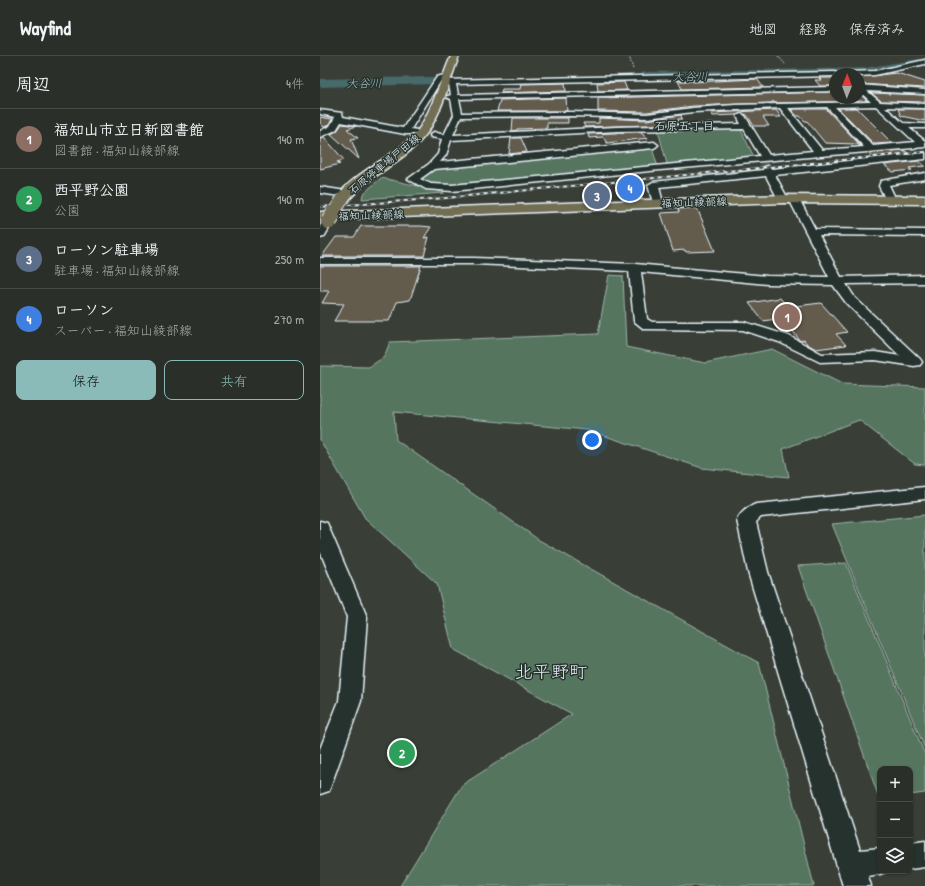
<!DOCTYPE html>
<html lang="ja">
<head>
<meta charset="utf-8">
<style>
	body { margin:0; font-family:"Patrick Hand","Klee One",sans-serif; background:#373b35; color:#f1f3f6 }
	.controls { position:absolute; right:12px; bottom:12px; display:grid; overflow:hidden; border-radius:8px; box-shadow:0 1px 3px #0004 }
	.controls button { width:36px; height:36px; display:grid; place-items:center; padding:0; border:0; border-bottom:1px solid #474a46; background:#2b2f29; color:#f1f3f6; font:20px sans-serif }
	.compass { position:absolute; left:509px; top:12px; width:36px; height:36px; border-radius:50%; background:#2b2f29; box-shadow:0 1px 3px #0004; rotate:1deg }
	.you { position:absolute; left:272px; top:384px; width:14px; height:14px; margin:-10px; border:3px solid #fff; border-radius:50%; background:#1a73e8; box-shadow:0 0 0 6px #1a73e833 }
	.badge { display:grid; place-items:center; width:26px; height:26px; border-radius:50%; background:#8bbbb9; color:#fff; font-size:13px; font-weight:700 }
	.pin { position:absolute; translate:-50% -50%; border:2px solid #fff; box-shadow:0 1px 4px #0006 }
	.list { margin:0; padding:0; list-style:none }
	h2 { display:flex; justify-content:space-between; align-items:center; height:52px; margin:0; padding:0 16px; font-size:17px }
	h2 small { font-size:13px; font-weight:400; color:#a6a9a8 }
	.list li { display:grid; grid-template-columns:26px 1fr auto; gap:12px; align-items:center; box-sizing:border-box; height:60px; padding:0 16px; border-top:1px solid #474a46 }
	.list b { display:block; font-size:15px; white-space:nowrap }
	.list p { margin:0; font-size:13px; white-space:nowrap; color:#a6a9a8 }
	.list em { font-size:13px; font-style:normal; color:#a6a9a8 }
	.actions { display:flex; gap:8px; padding:12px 16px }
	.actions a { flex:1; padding:9px 0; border:1px solid #8bbbb9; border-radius:8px; text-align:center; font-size:14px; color:#8bbbb9 }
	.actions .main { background:#8bbbb9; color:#111 }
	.icon { flex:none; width:22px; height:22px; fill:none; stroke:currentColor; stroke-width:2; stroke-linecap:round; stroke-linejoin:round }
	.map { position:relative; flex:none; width:605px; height:830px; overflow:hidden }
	header { display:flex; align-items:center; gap:24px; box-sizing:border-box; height:56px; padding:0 20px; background:#2b2f29; border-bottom:1px solid #474a46 }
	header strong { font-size:19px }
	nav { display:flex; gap:22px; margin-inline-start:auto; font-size:14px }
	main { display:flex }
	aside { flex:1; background:#2b2f29 }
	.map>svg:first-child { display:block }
	.green { fill:#55755f; stroke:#9eb3ac }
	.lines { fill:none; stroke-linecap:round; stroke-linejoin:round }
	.river { fill:#466a6a; fill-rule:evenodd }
	.building { fill:#645b4e; stroke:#e8f1f8 }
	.minor-tunnel { stroke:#535a54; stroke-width:10; stroke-dasharray:10 4.5; stroke-linecap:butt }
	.minor-casing { stroke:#e8f1f8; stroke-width:3 }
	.major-casing { stroke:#e8f1f8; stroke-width:3 }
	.path { stroke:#e8f1f8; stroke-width:1; stroke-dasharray:1.5 1.5; stroke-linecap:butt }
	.minor { fill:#26332d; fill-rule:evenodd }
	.major { fill:#726e52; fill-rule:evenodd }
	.rail-casing { stroke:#e8f1f8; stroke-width:2 }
	.rail { stroke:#26332d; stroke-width:1.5; stroke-dasharray:4; stroke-linecap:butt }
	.major-bridge-far1-casing { stroke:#e8f1f8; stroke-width:14; stroke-linecap:butt }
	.major-bridge-casing { stroke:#e8f1f8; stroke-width:18; stroke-linecap:butt }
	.major-bridge-far1 { stroke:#726e52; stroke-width:12 }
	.major-bridge { stroke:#726e52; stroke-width:16 }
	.labels { text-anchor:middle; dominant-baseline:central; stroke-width:3; stroke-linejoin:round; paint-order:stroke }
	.far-street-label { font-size:11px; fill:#e8f1f8; stroke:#26332d }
	.far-water-label { font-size:12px; font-style:italic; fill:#a7bbbf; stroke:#26332d }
	.far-neighbourhood-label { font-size:12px; fill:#e8f1f8; stroke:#26332d }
	.near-quarter-label { font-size:18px; fill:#e8f1f8; stroke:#26332d }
</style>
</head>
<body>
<header>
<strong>Wayfind</strong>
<nav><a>地図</a><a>経路</a><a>保存済み</a></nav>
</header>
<main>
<aside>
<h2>周辺<small>4件</small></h2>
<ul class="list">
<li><span class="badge" style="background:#8d6e63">1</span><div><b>福知山市立日新図書館</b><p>図書館 · 福知山綾部線</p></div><em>140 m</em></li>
<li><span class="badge" style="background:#2e9e5b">2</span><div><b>西平野公園</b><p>公園</p></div><em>140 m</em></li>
<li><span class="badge" style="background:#5c6f8a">3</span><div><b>ローソン駐車場</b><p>駐車場 · 福知山綾部線</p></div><em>250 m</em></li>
<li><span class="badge" style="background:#3f7fe0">4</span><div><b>ローソン</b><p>スーパー · 福知山綾部線</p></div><em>270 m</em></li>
</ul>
<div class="actions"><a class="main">保存</a><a>共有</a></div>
</aside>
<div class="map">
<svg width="605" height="830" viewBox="0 0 605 830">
	<rect width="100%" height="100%" fill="#393f37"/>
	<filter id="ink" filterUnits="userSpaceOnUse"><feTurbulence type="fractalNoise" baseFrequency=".025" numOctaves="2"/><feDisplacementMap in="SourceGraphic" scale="8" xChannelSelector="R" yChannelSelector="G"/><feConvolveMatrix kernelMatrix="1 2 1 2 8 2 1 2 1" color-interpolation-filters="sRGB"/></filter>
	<g filter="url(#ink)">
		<!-- green -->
		<path class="green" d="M420,72L434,101L347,108L338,74Z
			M332,92L338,111L129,131L111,128L100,122L115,111Z
			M61,122C68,123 121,135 124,137L42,143L43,138Z
			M289,219L303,220L306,291L385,307L452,293L522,328L605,331V409L595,408L539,364L463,393L469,421L382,412L267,374L74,356L76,384L219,484L439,607L494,830H80L142,729L252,658L133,593L117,528L45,462L0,384V310L49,311L64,301L70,286L278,278Z
			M605,459V693L512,468Z
			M526,507L605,699V737L590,739V713H560L559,742L478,510Z"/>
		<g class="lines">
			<!-- river -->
			<path class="river" d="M605,2V8L545,20H539V18H515V20L325,24L321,23L319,20L321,17L325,16L545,12Z
				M112,21L116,22L118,25L116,28L0,31V23Z"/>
		</g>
		<!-- building -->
		<path class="building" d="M577,17L605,26V32L539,28V21Z
			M499,22H515V30H500L495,24H501Z
			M437,23L443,31L362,33L358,25H372L373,26Z
			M304,26L307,34L278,35L277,27Z
			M245,27L246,35L181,37L182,33H200L201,28Z
			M515,36V42H539V37L547,45L454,47L453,45L451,47L373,50L327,56L278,55V42Z
			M551,37L605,39V46L561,45Z
			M246,42L247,55H177L180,44Z
			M518,52H537L572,87L554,88Z
			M471,53H506L541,90L536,88L505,87L487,65H485L480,60H477Z
			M578,53H605V65L581,60Z
			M456,54L461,61H443L449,70H434L427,59L422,57L416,59L393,60L391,57Z
			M361,59L362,63H358L360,68L265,71L263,67H279V62L327,64Z
			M0,61L12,63L9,69L4,71L0,67Z
			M193,62H248V67H227V72L197,73V74L192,75Z
			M22,68L37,70L27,73L38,82L31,83L39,103L11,78L17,75Z
			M321,76L328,82L287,87L283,81L269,82L268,78Z
			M4,81L24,104L17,106L20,108L0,113V82Z
			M191,82H201L207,96L189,98Z
			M583,94L588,97L553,101L549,97Z
			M599,105L605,110L589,112L592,114L573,116L564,109Z
			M377,152L395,195L366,196L365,194L353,195L341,157L359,156L358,153Z
			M41,170H101L111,171L104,182L109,181L104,200H2L16,181H34Z
			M0,210H101L90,244L77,246L69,265H14L24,248L2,247L9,235H0Z
			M460,242L468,251L501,247L527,276L516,278L526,289L496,293L487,288L484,284L480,285L463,262L443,265L429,247Z"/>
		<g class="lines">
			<!-- minor-tunnel -->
			<path class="minor-tunnel" d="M94,76L114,79
				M443,107L447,113"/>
			<!-- minor casing -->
			<g class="minor-casing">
				<path id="minor" d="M605,4V8L555,19L539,20V18H527L530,16L555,15Z
					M515,16L518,18H515V20L136,28L138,39L515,31V35L139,43L142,57L251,56L327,58L373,52L415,49L551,46L539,35V29L605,34V38L547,35L560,46L605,48V52L565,51L583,67L605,68V72H589L605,85V91L340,114L132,135L106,133L88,123L109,108L118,98L122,83L111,81L110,79L114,76L124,79L134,59L131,43L125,41L131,39L129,28H121V24ZM556,50L595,86L553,90L515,51ZM507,51L544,91L502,94L468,52ZM460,52L493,95L449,99L425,60L421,58L417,60L421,68L297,71L133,79L141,61L251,60L327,62L373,56ZM424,73L440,100L132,129L111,128L100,123L114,113L334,92L338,89L334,86L120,106L126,99L131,84L297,75Z
					M127,18L130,20L122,23L91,73L97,74L98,76L97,78H85L21,66L16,74L0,81V75L10,70L15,61L0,58V54L22,57L23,61L83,72L117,21Z
					M605,97V103L455,119L468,143L463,146L458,143L446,120L339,131L343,147L338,150L333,147L328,129L333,126L443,114L444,111L447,110L452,113Z
					M605,117V123L569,129L576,144L575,146H567L559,130L561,125Z
					M0,131L26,135L31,138L26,141L0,137Z
					M474,140L479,143L495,173L605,174V180L499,179L521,221L605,219V227L526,228L535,242L600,303L602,306L600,309L594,310L555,304L500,306L459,286L423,274L324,273L314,265L309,215L154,208H0V202H154L315,208L447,220L509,221L469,143ZM321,216L447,228L513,229L527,248L580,300L555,296L502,298L469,280L424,266H332L327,263Z
					M7,164L12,167L4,181L0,182V170L3,165Z
					M605,431V443L441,461L436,466L448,516L540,794L560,792V815H568L560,818L548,820L551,830H523L428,516L417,464C421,456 428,451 436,448Z
					M0,465L7,467L9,472L47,561L41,645L9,735L0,738V693L19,645L27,561L0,495Z
					M605,785V811L590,813V787Z"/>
			</g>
			<!-- major casing -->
			<g class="major-casing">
				<path id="major" d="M131,0H139C129,26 121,61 103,82C82,107 49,119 28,145H18L16,142C36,114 72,103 95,78C109,62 122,21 131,0Z
					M463,139L605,140V148L463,147L0,164V156Z"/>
			</g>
			<!-- path -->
			<path class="path" d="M309,0L313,13
				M458,0L466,9"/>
			<!-- minor -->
			<use href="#minor" class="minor"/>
			<!-- major -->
			<use href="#major" class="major"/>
			<!-- rail casing -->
			<g class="rail-casing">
				<path id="rail" d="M0,151L126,142L605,96"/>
			</g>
			<!-- rail -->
			<use href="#rail" class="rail"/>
			<!-- major-bridge-far1 casing -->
			<g class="major-bridge-far1-casing">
				<path id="major-bridge-far1" d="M13,158L23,142"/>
			</g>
			<!-- major-bridge casing -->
			<g class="major-bridge-casing">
				<path id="major-bridge" d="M9,165L14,157"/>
			</g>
			<!-- major-bridge-far1 -->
			<use href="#major-bridge-far1" class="major-bridge-far1"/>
			<!-- major-bridge -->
			<use href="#major-bridge" class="major-bridge"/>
		</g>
	</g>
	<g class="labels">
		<!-- far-street labels -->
		<g class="far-street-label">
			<text transform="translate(64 108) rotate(-39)">石原停車場戸田線</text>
			<text transform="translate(374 146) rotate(-2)">福知山綾部線</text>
			<text transform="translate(51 159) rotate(-2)">福知山綾部線</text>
		</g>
		<!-- far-water labels -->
		<g class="far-water-label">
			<text transform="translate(370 20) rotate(-1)">大谷川</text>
			<text transform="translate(44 27) rotate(-1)">大谷川</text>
		</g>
		<!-- far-neighbourhood labels -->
		<g class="far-neighbourhood-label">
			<text x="364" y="69">石原五丁目</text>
		</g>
		<!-- near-quarter labels -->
		<g class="near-quarter-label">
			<text x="231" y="615">北平野町</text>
		</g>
	</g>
</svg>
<div class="controls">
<button>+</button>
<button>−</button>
<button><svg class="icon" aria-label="layers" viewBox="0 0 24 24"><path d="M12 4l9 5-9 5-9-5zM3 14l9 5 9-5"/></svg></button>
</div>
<svg class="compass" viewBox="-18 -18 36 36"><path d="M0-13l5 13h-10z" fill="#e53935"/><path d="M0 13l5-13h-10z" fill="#a6a9a8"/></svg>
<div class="you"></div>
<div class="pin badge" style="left:467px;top:261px;background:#8d6e63">1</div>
<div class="pin badge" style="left:82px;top:697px;background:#2e9e5b">2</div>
<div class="pin badge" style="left:277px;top:140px;background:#5c6f8a">3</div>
<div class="pin badge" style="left:310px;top:132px;background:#3f7fe0">4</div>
</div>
</main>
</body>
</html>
